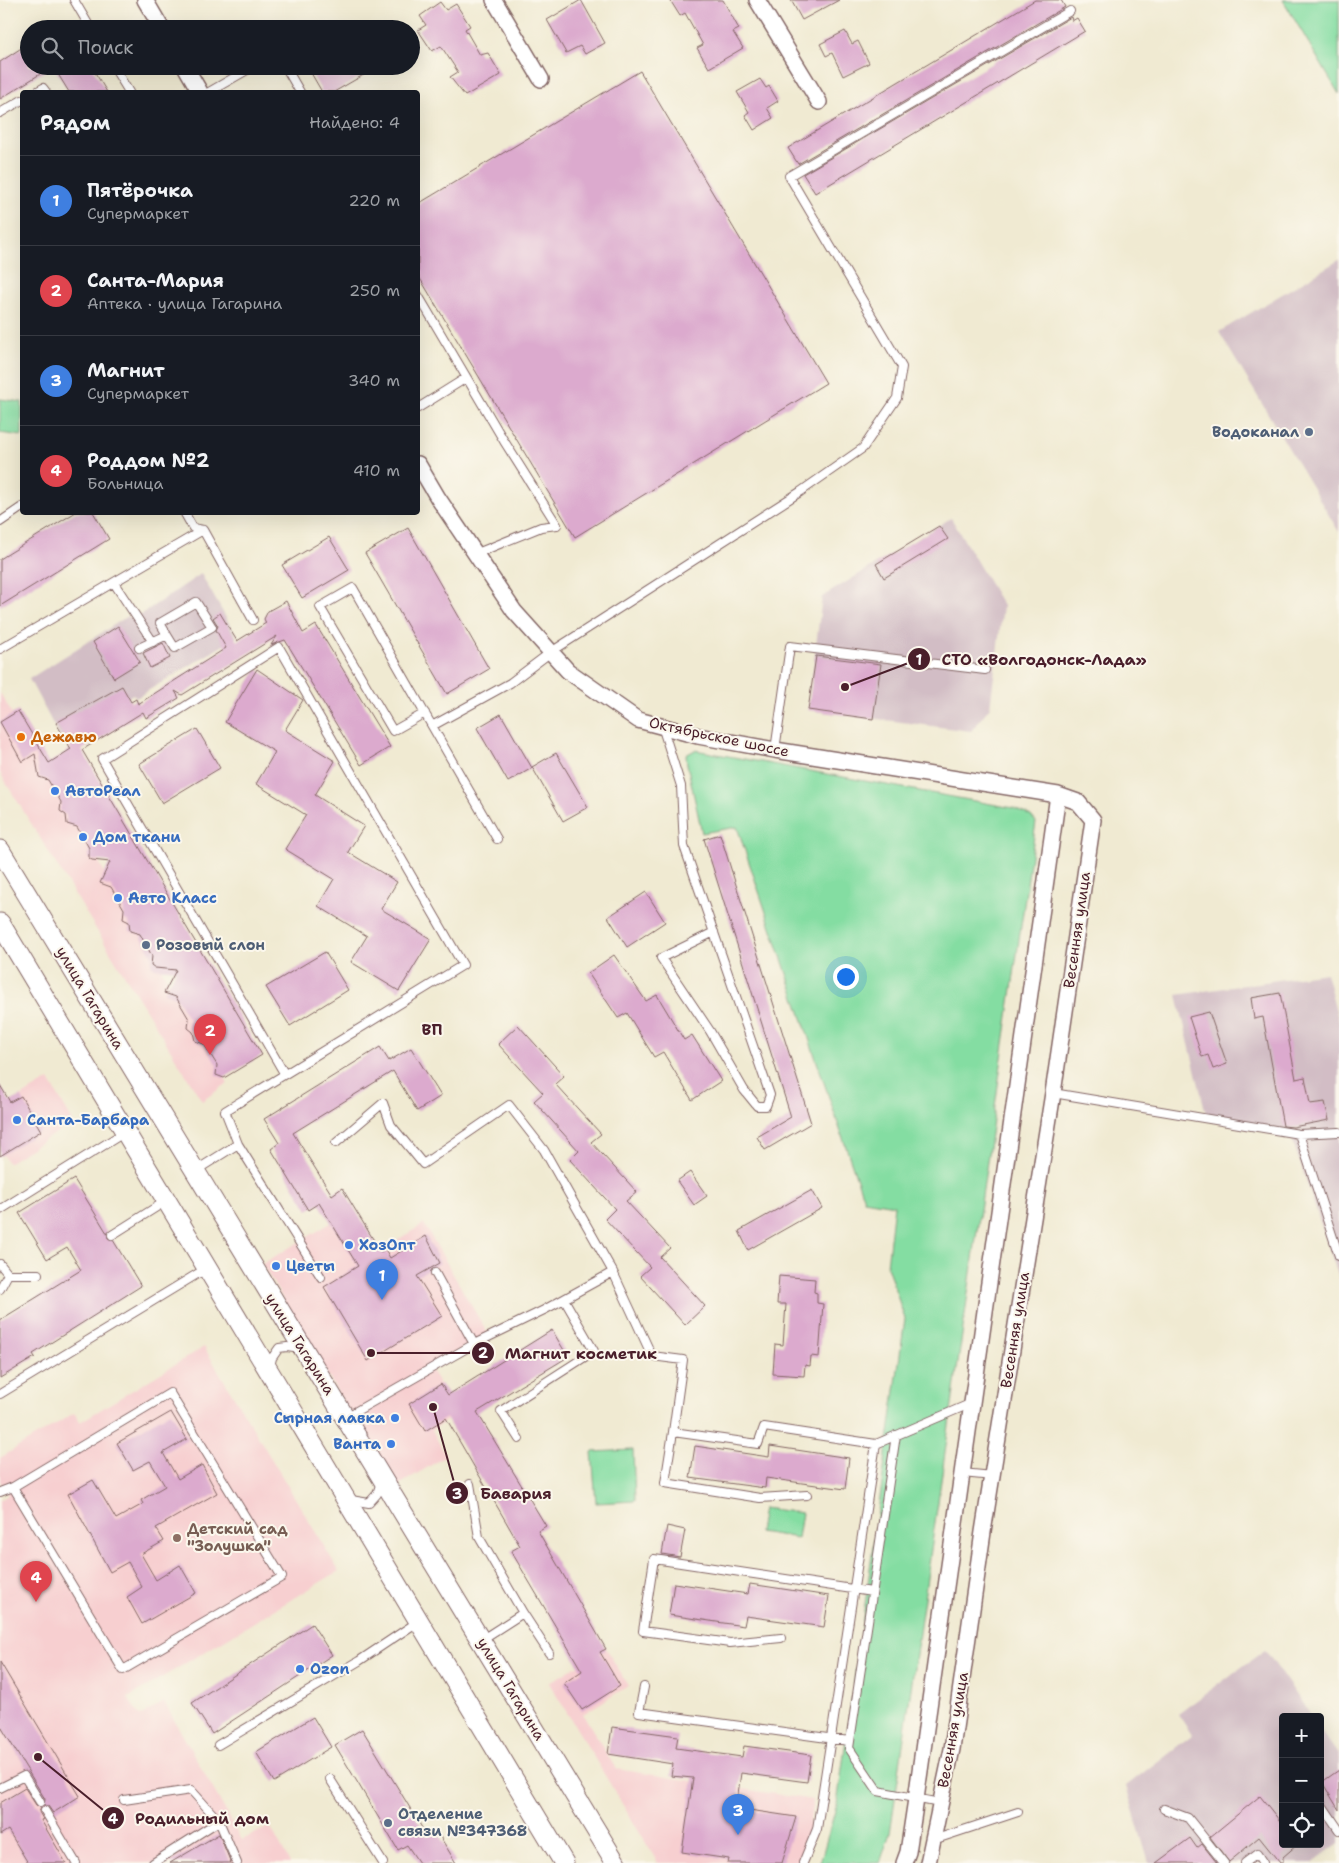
<!DOCTYPE html>
<html lang="ru">
<head>
<meta charset="utf-8">
<style>
	body { margin:0; font-family:"Shantell Sans",sans-serif; background:#242831; color:#f1f3f6 }
	.controls { position:absolute; right:15px; bottom:15px; display:grid; overflow:hidden; border-radius:5px; box-shadow:0 5px 20px #0002 }
	.controls button { width:45px; height:45px; display:grid; place-items:center; padding:0; border:0; border-bottom:1px solid #363941; background:#171b24; color:#f1f3f6; font:25px sans-serif }
	.you { position:absolute; left:845px; top:976px; width:18px; height:18px; margin:-12px; border:4px solid #fff; border-radius:50%; background:#1a73e8; box-shadow:0 0 0 8px #1a73e833 }
	.badge { display:grid; place-items:center; width:32px; height:32px; border-radius:50%; background:#d690ce; color:#fff; font-size:16px; font-weight:700 }
	.pin { position:absolute; translate:-50% -41px; filter:drop-shadow(0 1px 2px #0008) }
	.pin::after { content:''; position:absolute; top:26px; width:18px; height:15px; background:inherit; clip-path:polygon(0 0,100% 0,50% 100%) }
	.list { margin:0; padding:0; list-style:none }
	h2 { display:flex; justify-content:space-between; align-items:center; height:65px; margin:0; padding:0 20px; font-size:21px }
	h2 small { font-size:16px; font-weight:400; color:#9ea1a6 }
	.list li { display:grid; grid-template-columns:32px 1fr auto; gap:15px; align-items:center; box-sizing:border-box; height:90px; padding:0 20px; border-top:1px solid #363941 }
	.list b { display:block; font-size:19px; white-space:nowrap }
	.list p { margin:0; font-size:16px; white-space:nowrap; color:#9ea1a6 }
	.list em { font-size:16px; font-style:normal; color:#9ea1a6 }
	.icon { flex:none; width:28px; height:28px; fill:none; stroke:currentColor; stroke-width:2; stroke-linecap:round; stroke-linejoin:round }
	.map { position:relative; flex:none; width:1339px; height:1863px; overflow:hidden }
	.search { position:absolute; background:#171b24; box-shadow:0 5px 20px #0002; left:20px; top:20px; width:400px; height:55px; display:flex; align-items:center; gap:12px; box-sizing:border-box; padding:0 18px; border-radius:28px; color:#9ea1a6; font-size:19px }
	.panel { position:absolute; background:#171b24; box-shadow:0 5px 20px #0002; left:20px; top:90px; width:400px; height:425px; border-radius:5px }
	.map>svg:first-child { display:block }
	.built { fill:#f7cfd0 }
	.industrial { fill:#d2bdc5 }
	.green { fill:#84dda2; stroke:#677e66 }
	.building { fill:#dcaace }
	.lines { fill:none; stroke-linecap:round; stroke-linejoin:round }
	.service-casing { stroke:#846665; stroke-width:10 }
	.minor-casing { stroke:#846665; stroke-width:18 }
	.tertiary-casing { stroke:#846665; stroke-width:21 }
	.service { stroke:#fff; stroke-width:8 }
	.minor { stroke:#fff; stroke-width:15 }
	.tertiary { stroke:#fff; stroke-width:19 }
	.service-dot { fill:#5c6f8a; stroke:#fbf7ec; stroke-width:2 }
	.food-dot { fill:#e8710a; stroke:#fbf7ec; stroke-width:2 }
	.shop-dot { fill:#3f7fe0; stroke:#fbf7ec; stroke-width:2 }
	.education-dot { fill:#8d6e63; stroke:#fbf7ec; stroke-width:2 }
	.labels { text-anchor:middle; dominant-baseline:central; stroke-width:4; stroke-linejoin:round; paint-order:stroke }
	.service-label { font-size:15px; font-weight:bold; fill:#4e5e75; stroke:#fbf7ec; text-anchor:start }
	.food-label { font-size:15px; font-weight:bold; fill:#c56008; stroke:#fbf7ec; text-anchor:start }
	.street-label { font-size:15px; fill:#4a1f2b; stroke:#fbf7ec }
	.shop-label { font-size:15px; font-weight:bold; fill:#366cbe; stroke:#fbf7ec; text-anchor:start }
	.education-label { font-size:15px; font-weight:bold; fill:#785e54; stroke:#fbf7ec; text-anchor:start }
	.neighbourhood-label { font-size:16px; font-weight:bold; fill:#4a1f2b; stroke:#fbf7ec }
	.leader { fill:none; stroke:#4a1f2b; stroke-width:2 }
	.callout-dot { fill:#4a1f2b; stroke:#fbf7ec; stroke-width:2 }
	.mark-label { font-size:15px; text-anchor:middle; font-weight:bold; fill:#fff }
	.callout-label { font-size:16px; text-anchor:middle; font-weight:bold; fill:#4a1f2b; stroke:#fbf7ec; stroke-width:4; stroke-linejoin:round; paint-order:stroke }
</style>
</head>
<body>
<div class="map">
<svg width="1339" height="1863" viewBox="0 0 1339 1863">
	<rect width="100%" height="100%" fill="#fbf7ec"/>
	<filter id="ink" filterUnits="userSpaceOnUse"><feTurbulence type="fractalNoise" baseFrequency=".02" numOctaves="2"/><feDisplacementMap in="SourceGraphic" scale="10" xChannelSelector="R" yChannelSelector="G"/><feConvolveMatrix kernelMatrix="1 2 1 2 8 2 1 2 1" color-interpolation-filters="sRGB"/></filter>
	<filter id="wash" filterUnits="userSpaceOnUse"><feTurbulence type="fractalNoise" baseFrequency=".0096" numOctaves="4" result="noise"/><feDisplacementMap in="SourceGraphic" scale="20" xChannelSelector="R" yChannelSelector="G"/><feGaussianBlur stdDeviation="1.12" result="paint"/><feColorMatrix in="noise" values="0 0 0 0 0 0 0 0 0 0 0 0 0 0 0 0 0 1.4 0 .05"/><feComposite in="paint" operator="in"/></filter>
	<g filter="url(#wash)">
		<rect width="100%" height="100%" fill="#f0ead2"/>
		<!-- built -->
		<path class="built" d="M0,693L228,1083L202,1101L0,773Z
			M49,1080L73,1122L8,1163L0,1150V1109Z
			M331,1223L357,1264L424,1224L488,1334L429,1367L458,1413L432,1430L446,1456L394,1488L262,1264Z
			M204,1347L339,1571L128,1698L140,1716L164,1702L242,1840L270,1826L290,1863H0V1500L8,1495L0,1481V1458L74,1413L80,1422Z
			M606,1648L628,1686L583,1714L616,1769L813,1800L807,1840L797,1863H658L549,1683Z"/>
		<!-- industrial -->
		<path class="industrial" d="M1339,260V532L1219,332Z
			M951,518L1003,606L990,707L971,731L808,710L822,597Z
			M201,574L237,637L136,698L133,694L62,741L29,679L128,616L132,620L137,617Z
			M1326,973L1339,1022V1278L1290,1133L1303,1127L1287,1130L1206,1114L1177,995Z
			M1265,1650L1312,1717H1283V1844H1320V1729L1339,1756V1843L1312,1863H1149L1126,1786L1192,1735L1178,1714Z"/>
		<!-- green -->
		<path class="green" d="M1283,0H1339V94Z
			M0,399L22,402V436L0,433Z
			M695,750L1013,808L1031,816L1036,822L899,1772L890,1833L880,1863H820L837,1804L905,1319L887,1266L894,1205L864,1200L737,827L702,833L687,764L686,755Z
			M633,1450L635,1501L596,1503L592,1452Z
			M763,1508L802,1513L798,1538L759,1532Z"/>
		<g id="blocks">
			<!-- building -->
			<path class="building" d="M581,0L605,43L585,54L580,46L566,53L547,20Z
				M670,0H723L739,29L733,32L743,48L709,68L697,48L703,45L685,13L680,16Z
				M791,0H839L802,20Z
				M1035,0H1061L1065,7L798,164L788,148Z
				M440,2L446,10L456,4L470,26L465,29L480,55L488,53L501,75L465,96L450,77L458,72L441,46L432,51L418,30L426,25L420,16Z
				M1071,17L1072,21L1077,18L1085,31L815,193L803,174Z
				M845,31L852,44L858,41L869,63L843,76L832,53L826,56L820,44Z
				M29,43V66H53L0,99V62Z
				M53,66H91L107,92H69Z
				M307,66H379L334,92H322Z
				M640,71L826,383L575,537L418,275V204Z
				M760,79L766,88L769,86L778,101L767,108L773,118L754,130L745,115L749,112L737,92Z
				M76,512H93L109,539L0,606V559Z
				M939,526L948,539L884,578L876,564Z
				M408,528L489,669L447,694L365,553Z
				M329,537L349,570L302,598L282,565Z
				M286,601L303,633L316,625L390,747L361,765L285,640L271,645L277,636L182,695L175,691L179,698L146,718L143,712L82,750L262,1055L224,1078L216,1075L217,1065L204,1044L195,1041L193,1032L188,1028L189,1019L176,997L164,993L176,970L155,968L151,965L152,956L140,934L130,931L129,922L123,919L124,909L111,887L100,883L110,862L92,860L89,858V848L77,827L67,824L66,815L60,811L61,802L48,780L39,777L35,754L22,762L0,722L18,711L49,763L71,749L56,723L122,686L131,702L136,699L138,704L226,648L216,630L218,626L213,618L220,613L237,641L266,623L264,619L268,611Z
				M118,626L140,662L114,678L93,642Z
				M163,643L170,658L150,668L143,653Z
				M816,656L881,664L873,719L808,710Z
				M257,669L303,700L285,730L335,761L315,795L364,826L348,852L397,882L381,909L431,939L399,991L351,962L367,936L318,906L334,879L285,849L306,815L256,784L275,752L225,722Z
				M501,714L532,768L508,782L477,728Z
				M197,729L220,768L162,803L139,764Z
				M556,753L588,807L563,821L532,767Z
				M720,834L811,1123L765,1150L757,1137L791,1117L704,839Z
				M646,892L665,922L627,947L608,917Z
				M325,952L348,990L290,1026L266,987Z
				M614,955L646,1001L657,995L684,1040L692,1035L721,1081L692,1100L663,1052L654,1057L627,1013L618,1018L588,973Z
				M1280,993L1296,1079L1305,1077L1310,1104L1325,1102L1329,1120L1293,1127L1283,1126L1263,1017L1254,1019L1251,998Z
				M1209,1012L1227,1064L1213,1069L1208,1055L1202,1057L1189,1017Z
				M518,1025L564,1076L555,1084L601,1134L591,1142L637,1192L626,1201L670,1248L660,1257L705,1306L685,1325L640,1276L650,1267L605,1219L615,1209L570,1160L579,1151L534,1101L543,1093L498,1044Z
				M380,1047L389,1061L411,1048L441,1096L417,1111L393,1071L293,1133L332,1195L342,1188L381,1252L385,1249L390,1258L426,1236L440,1263L417,1276L442,1316L368,1361L324,1287L358,1266L319,1203L308,1210L271,1149L279,1143L264,1119Z
				M0,1085L10,1102L21,1096L41,1131L0,1156Z
				M690,1172L707,1196L694,1205L677,1181Z
				M74,1179L107,1233L108,1238L113,1240L141,1286L33,1354L35,1357L0,1378V1320L81,1270L67,1247L47,1259L19,1213Z
				M812,1190L822,1208L748,1250L739,1231Z
				M779,1276L815,1279L814,1292L817,1293V1303L823,1304L819,1357L811,1356L810,1366L805,1365L804,1376L773,1374L775,1344L783,1345L786,1304H777Z
				M552,1330L568,1357L477,1412L546,1526L538,1531L606,1649L600,1652L620,1686L582,1710L564,1683L582,1671L511,1551L520,1546L446,1418L425,1431L409,1404L441,1384L448,1395Z
				M171,1412L187,1439L163,1453L178,1479L202,1465L217,1493L156,1528L164,1541L141,1554L156,1580L180,1565L196,1593L142,1624L127,1597L142,1587L128,1562L110,1572L68,1494L93,1480L116,1519L143,1504L141,1500L165,1486L150,1461L133,1470L117,1443Z
				M695,1446L769,1457L770,1446L849,1458L845,1489L766,1478L765,1488L690,1478Z
				M667,1526L685,1530L680,1557L662,1554Z
				M674,1583L748,1594L750,1584L829,1596L824,1627L746,1616L744,1626L669,1615Z
				M312,1624L332,1655L212,1734L192,1703Z
				M0,1662L80,1796L53,1813L48,1806H44L45,1799L0,1725Z
				M313,1717L331,1747L274,1782L256,1752Z
				M612,1727L678,1736L676,1748L742,1757L744,1746L811,1755L807,1782L741,1773L736,1808L796,1817L782,1863H728L729,1859L682,1852L693,1778L671,1776L673,1764L608,1754Z
				M362,1729L427,1836L436,1830L456,1863H419L407,1845L398,1850L335,1745Z
				M1339,1770V1810L1322,1782Z
				M25,1788L36,1805L41,1808L39,1812L43,1819L41,1820L66,1863H28L8,1830L0,1835V1803Z
				M1260,1796L1283,1825V1844H1298L1283,1857V1863H1280L1259,1837L1229,1862L1210,1837Z
				M219,1834L231,1863H170Z
				M1190,1838L1197,1848L1202,1844L1217,1863H1156Z"/>
		</g>
	</g>
	<g filter="url(#ink)">
		<use href="#blocks" fill-opacity="0" stroke="#846665" stroke-width="1"/>
		<g class="lines">
			<!-- service casing -->
			<g class="service-casing">
				<path id="service" d="M74,0L91,29
					M113,66L129,92
					M285,66L300,92
					M36,92L43,88L46,92
					M209,92L254,66
					M0,113L22,100
					M418,295L504,441L557,525L541,527L475,554
					M418,408L466,378
					M0,522L22,507
					M203,530L253,620
					M114,583L153,642
					M139,648L167,635L175,648L212,627L196,602L160,623L167,635
					M0,649L203,530L193,528L184,512
					M425,713L393,731L320,607L353,588L432,726
					M662,726L681,786L684,846L770,1095L766,1106H757L744,1090L710,1031L661,958L714,932
					M775,750L790,646L985,670
					M497,839L432,726L510,683L551,652L800,492L863,448L897,398L902,367L789,176L1070,11
					M1053,1093L1299,1134L1339,1132
					M1299,1134L1339,1256
					M336,1143L383,1103L391,1125L423,1164L509,1105L544,1150L613,1272L544,1310L474,1344L346,1417
					M238,1144L321,1277
					M195,1171L238,1144L225,1111L463,965L279,647L102,759L284,1073
					M0,1210L125,1132
					M112,1235L166,1201
					M0,1264L8,1274H38
					M613,1272L652,1356L683,1360L673,1432L758,1444L764,1427L876,1444L972,1403
					M435,1273L474,1344
					M0,1289L8,1274
					M270,1367L272,1358L279,1348L287,1347L301,1349
					M0,1394L207,1268
					M673,1432L665,1483L760,1498L807,1495
					M896,1435L849,1748L878,1791L940,1803
					M519,1439L501,1411L594,1351L564,1299
					M962,1473L993,1476
					M470,1484L479,1537L523,1613L481,1640
					M0,1492L13,1487L170,1393L282,1577L123,1670L13,1487
					M351,1500L369,1503L377,1494L381,1482
					M523,1613L549,1653
					M781,1638L730,1643L643,1631L654,1559L872,1592
					M644,1687L639,1712L849,1741
					M218,1745L359,1661L419,1621
					M330,1779L383,1863
					M0,1788L24,1776L40,1802
					M124,1800L191,1790L219,1821L153,1863
					M1320,1802L1339,1830
					M1164,1809L1188,1818L1224,1863
					M45,1811L76,1863
					M219,1821L237,1863
					M933,1840L1018,1812
					M803,1863L817,1829L876,1444
					M1245,1863L1257,1854L1263,1863"/>
			</g>
			<!-- minor casing -->
			<g class="minor-casing">
				<path id="minor" d="M145,0L162,29
					M494,0L541,79
					M757,0L819,102
					M185,66L200,92
					M418,464L438,498L514,611L568,671L638,720L698,736L775,750L1058,795L1078,802L1093,820L1053,1093L983,1532L952,1749L928,1863
					M904,1863L908,1852L916,1799L1058,795"/>
			</g>
			<!-- tertiary casing -->
			<g class="tertiary-casing">
				<path id="tertiary" d="M0,850L616,1863
					M0,923L564,1863"/>
			</g>
			<!-- service -->
			<use href="#service" class="service"/>
			<!-- minor -->
			<use href="#minor" class="minor"/>
			<!-- tertiary -->
			<use href="#tertiary" class="tertiary"/>
		</g>
	</g>
	<!-- markers -->
	<g class="service-dot">
		<circle cx="1309" cy="432" r="5"/>
		<circle cx="146" cy="945" r="5"/>
		<circle cx="388" cy="1823" r="5"/>
	</g>
	<circle class="food-dot" cx="21" cy="737" r="5"/>
	<g class="shop-dot">
		<circle cx="55" cy="791" r="5"/>
		<circle cx="83" cy="837" r="5"/>
		<circle cx="118" cy="898" r="5"/>
		<circle cx="17" cy="1120" r="5"/>
		<circle cx="349" cy="1245" r="5"/>
		<circle cx="276" cy="1266" r="5"/>
		<circle cx="395" cy="1418" r="5"/>
		<circle cx="391" cy="1444" r="5"/>
		<circle cx="300" cy="1669" r="5"/>
	</g>
	<circle class="education-dot" cx="177" cy="1538" r="5"/>
	<g class="labels">
		<!-- service labels -->
		<g class="service-label">
			<text x="1299" y="432" text-anchor="end">Водоканал</text>
			<text x="156" y="945">Розовый слон</text>
			<text x="398" y="1814">Отделение<tspan x="398" dy="17">связи №347368</tspan></text>
		</g>
		<!-- food labels -->
		<g class="food-label">
			<text x="31" y="737">Дежавю</text>
		</g>
		<!-- street labels -->
		<g class="street-label">
			<text transform="translate(719 737) rotate(12)">Октябрьское шоссе</text>
			<text transform="translate(1077 930) rotate(-82)">Весенняя улица</text>
			<text transform="translate(90 998) rotate(59)">улица Гагарина</text>
			<text transform="translate(1015 1330) rotate(-81)">Весенняя улица</text>
			<text transform="translate(300 1344) rotate(58)">улица Гагарина</text>
			<text transform="translate(511 1689) rotate(59)">улица Гагарина</text>
			<text transform="translate(953 1730) rotate(-80)">Весенняя улица</text>
		</g>
		<!-- shop labels -->
		<g class="shop-label">
			<text x="65" y="791">АвтоРеал</text>
			<text x="93" y="837">Дом ткани</text>
			<text x="128" y="898">Авто Класс</text>
			<text x="27" y="1120">Санта-Барбара</text>
			<text x="359" y="1245">ХозОпт</text>
			<text x="286" y="1266">Цветы</text>
			<text x="385" y="1418" text-anchor="end">Сырная лавка</text>
			<text x="381" y="1444" text-anchor="end">Ванта</text>
			<text x="310" y="1669">Ozon</text>
		</g>
		<!-- education labels -->
		<g class="education-label">
			<text x="187" y="1529">Детский сад<tspan x="187" dy="17">"Золушка"</tspan></text>
		</g>
		<!-- neighbourhood labels -->
		<g class="neighbourhood-label">
			<text x="432" y="1029">ВП</text>
		</g>
	</g>
	<!-- callouts -->
	<path class="leader" d="M845 687L919 659M371 1353L483 1353M433 1407L457 1493M38 1757L113 1818"/>
	<g class="callout-dot">
		<circle cx="845" cy="687" r="5"/>
		<circle cx="371" cy="1353" r="5"/>
		<circle cx="433" cy="1407" r="5"/>
		<circle cx="38" cy="1757" r="5"/>
		<circle cx="919" cy="659" r="12"/>
		<circle cx="483" cy="1353" r="12"/>
		<circle cx="457" cy="1493" r="12"/>
		<circle cx="113" cy="1818" r="12"/>
	</g>
	<g class="mark-label">
		<text x="919" y="665">1</text>
		<text x="483" y="1358">2</text>
		<text x="457" y="1499">3</text>
		<text x="113" y="1824">4</text>
	</g>
	<g class="callout-label">
		<text x="1044" y="665">СТО «Волгодонск-Лада»</text>
		<text x="581" y="1359">Магнит косметик</text>
		<text x="516" y="1499">Бавария</text>
		<text x="202" y="1824">Родильный дом</text>
	</g>
</svg>
<div class="controls">
<button>+</button>
<button>−</button>
<button><svg class="icon" aria-label="locate" viewBox="0 0 24 24"><circle cx="12" cy="12" r="6"/><path d="M12 2v4M12 18v4M2 12h4M18 12h4"/></svg></button>
</div>
<div class="you"></div>
<div class="pin badge" style="left:382px;top:1300px;background:#3f7fe0">1</div>
<div class="pin badge" style="left:210px;top:1055px;background:#e0444e">2</div>
<div class="pin badge" style="left:738px;top:1835px;background:#3f7fe0">3</div>
<div class="pin badge" style="left:36px;top:1602px;background:#e0444e">4</div>
<div class="search"><svg class="icon" aria-label="search" viewBox="0 0 24 24"><circle cx="10" cy="10" r="6"/><path d="M15 15l6 6"/></svg>Поиск</div>
<section class="panel">
<h2>Рядом<small>Найдено: 4</small></h2>
<ul class="list">
<li><span class="badge" style="background:#3f7fe0">1</span><div><b>Пятёрочка</b><p>Супермаркет</p></div><em>220 m</em></li>
<li><span class="badge" style="background:#e0444e">2</span><div><b>Санта-Мария</b><p>Аптека · улица Гагарина</p></div><em>250 m</em></li>
<li><span class="badge" style="background:#3f7fe0">3</span><div><b>Магнит</b><p>Супермаркет</p></div><em>340 m</em></li>
<li><span class="badge" style="background:#e0444e">4</span><div><b>Роддом №2</b><p>Больница</p></div><em>410 m</em></li>
</ul>
</section>
</div>
</body>
</html>
